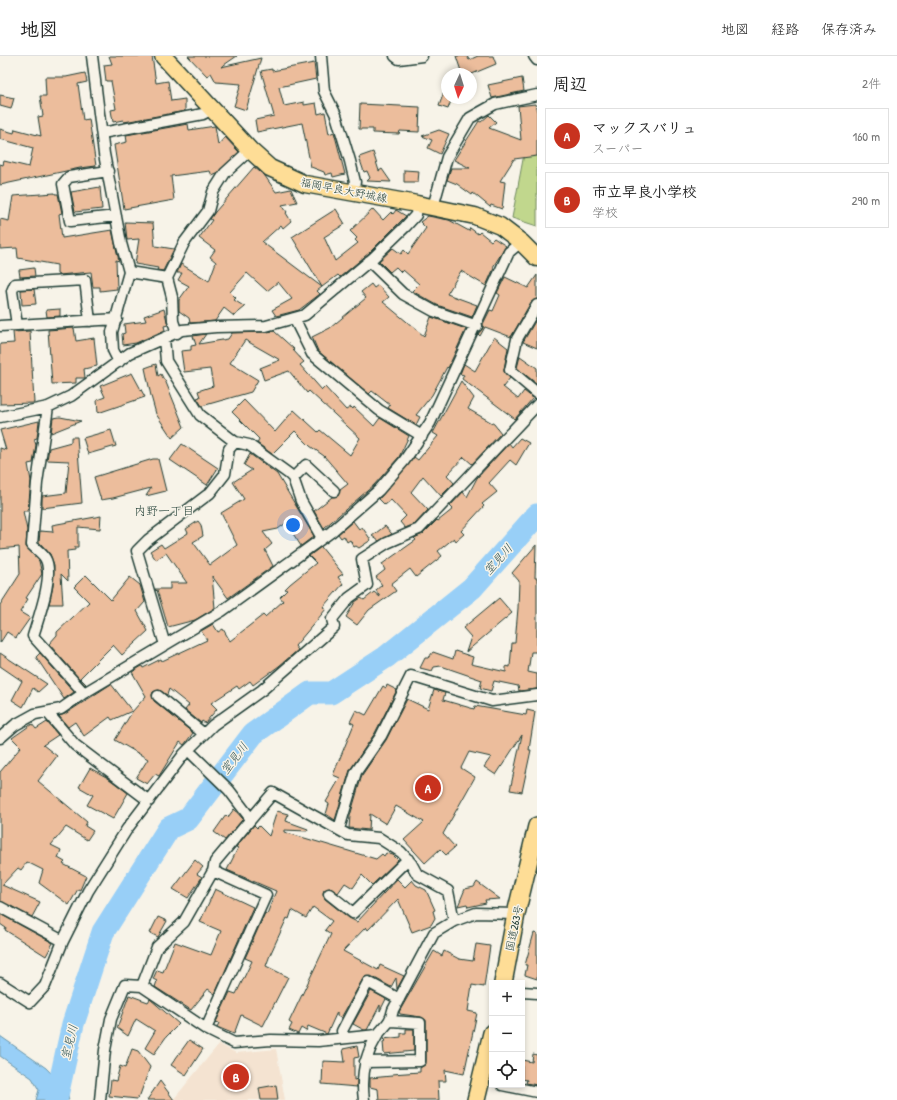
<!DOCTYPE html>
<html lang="ja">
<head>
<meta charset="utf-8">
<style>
	body { margin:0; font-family:"Patrick Hand","Klee One",sans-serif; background:#f2f2f2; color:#222 }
	.controls { position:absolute; right:12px; bottom:12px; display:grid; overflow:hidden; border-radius:0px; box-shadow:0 2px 6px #0003 }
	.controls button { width:36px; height:36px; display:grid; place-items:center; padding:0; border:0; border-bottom:1px solid #e0e0e0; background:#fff; color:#222; font:20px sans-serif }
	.compass { position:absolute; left:441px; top:12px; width:36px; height:36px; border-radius:50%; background:#fff; box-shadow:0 2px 6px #0003; rotate:184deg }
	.you { position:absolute; left:293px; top:469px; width:14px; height:14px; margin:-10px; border:3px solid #fff; border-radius:50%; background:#1a73e8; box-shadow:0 0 0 6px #1a73e833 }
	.badge { display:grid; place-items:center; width:26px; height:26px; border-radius:50%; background:#c8321e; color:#fff; font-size:13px; font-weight:700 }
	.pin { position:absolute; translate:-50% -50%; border:2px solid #fff; box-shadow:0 1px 4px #0006 }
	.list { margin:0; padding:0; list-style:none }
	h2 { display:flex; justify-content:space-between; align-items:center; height:52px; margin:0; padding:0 16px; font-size:17px }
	h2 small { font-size:13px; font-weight:400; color:#767676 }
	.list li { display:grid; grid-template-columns:26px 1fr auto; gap:12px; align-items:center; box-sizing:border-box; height:56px; margin:0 8px 8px; padding:0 8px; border:1px solid #e0e0e0; border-radius:0px }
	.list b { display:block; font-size:15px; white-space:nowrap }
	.list p { margin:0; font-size:13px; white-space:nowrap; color:#767676 }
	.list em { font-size:13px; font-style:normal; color:#767676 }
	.icon { flex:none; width:22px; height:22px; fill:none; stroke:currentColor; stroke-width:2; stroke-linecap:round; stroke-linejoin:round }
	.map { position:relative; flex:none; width:537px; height:1044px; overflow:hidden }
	header { display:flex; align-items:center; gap:24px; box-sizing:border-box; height:56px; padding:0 20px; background:#fff; border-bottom:1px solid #e0e0e0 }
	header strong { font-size:19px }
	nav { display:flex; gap:22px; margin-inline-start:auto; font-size:14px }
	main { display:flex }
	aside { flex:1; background:#fff }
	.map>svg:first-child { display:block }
	.built { fill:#f4e3d1 }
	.green { fill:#c1d78d; stroke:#708a60 }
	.water { fill:#98cff7; stroke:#6895a9 }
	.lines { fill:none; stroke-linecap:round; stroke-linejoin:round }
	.river { stroke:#98cff7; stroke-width:23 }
	.building { fill:#ecbd9c; stroke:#1f3d34 }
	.minor-casing { stroke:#1f3d34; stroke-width:13 }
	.primary-casing { stroke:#1f3d34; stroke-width:19 }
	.trunk-casing { stroke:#1f3d34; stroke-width:20 }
	.minor { stroke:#f7f3e8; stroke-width:10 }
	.primary { stroke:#fedd96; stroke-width:16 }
	.trunk { stroke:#fedd96; stroke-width:17 }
	.labels { text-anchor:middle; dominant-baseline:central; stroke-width:3; stroke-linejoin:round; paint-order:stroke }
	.street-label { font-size:11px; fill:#1f3d34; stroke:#f7f3e8 }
	.neighbourhood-label { font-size:12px; fill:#1f3d34; stroke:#f7f3e8 }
	.water-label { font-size:12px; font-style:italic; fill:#375a5b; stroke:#f7f3e8 }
</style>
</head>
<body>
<header>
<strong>地図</strong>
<nav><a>地図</a><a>経路</a><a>保存済み</a></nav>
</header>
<main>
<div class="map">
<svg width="537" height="1044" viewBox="0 0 537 1044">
	<rect width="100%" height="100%" fill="#f7f3e8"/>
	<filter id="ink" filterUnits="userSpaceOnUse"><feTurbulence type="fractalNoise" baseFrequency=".025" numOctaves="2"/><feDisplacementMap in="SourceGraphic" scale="8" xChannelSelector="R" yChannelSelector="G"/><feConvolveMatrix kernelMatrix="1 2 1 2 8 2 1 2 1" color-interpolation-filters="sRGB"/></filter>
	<g filter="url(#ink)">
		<!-- built -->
		<path class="built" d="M219,988L236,997L276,993L285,1044H173Z"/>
		<!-- green -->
		<path class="green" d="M524,98L537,99V170L512,162Z"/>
		<!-- water -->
		<path class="water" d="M0,980L46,1012L67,1034L69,1044H36L39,1034L32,1022L0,1000Z"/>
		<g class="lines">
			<!-- river -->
			<path class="river" d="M56,1044L73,968L103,876L169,772L188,763L253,678L310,637H331L386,601L472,532L537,459"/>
		</g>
		<!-- building -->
		<path class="building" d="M109,0H152L156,27L168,25L171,45L185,43V55L124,66L123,64L113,66L111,54L116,53L111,25H106L104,9L112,8Z
			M188,0H237L221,11L261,2L246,54L234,50L241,28L216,26L211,17L207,20Z
			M456,0H467L469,4L478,0H493L496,8L472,18H462Z
			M314,7L316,23L279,31L284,50L304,46V49L316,47L318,58L325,56L329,78L334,76L345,118L333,121L332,117L325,119L324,116L311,111L302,67L257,76L255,64L274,60L261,15L272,13V15Z
			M85,17L87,26L78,28L83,64L89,63L96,110L80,112L0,129V108L3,109L4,105L29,111L33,92L0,83V73L14,77L15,73L41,80L38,61L43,60L40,40H46L45,21H66Z
			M522,22L524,35L492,42L488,29Z
			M445,33L447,42H452L448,53L439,50Z
			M0,39L14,42L11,53L0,50Z
			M360,48L420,51L419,76L400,75L399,78L373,77V73H359Z
			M535,48L537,56V100L514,103L500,125L505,126L502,153L491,149L490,151L473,137L472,139L457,128L447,124L451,112H470L454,104L479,65L481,66L489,59L496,66L489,72L521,84L518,50Z
			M188,68L189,74L215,70L218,89L225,81L239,96L217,118L212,120L210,115L171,120L174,144L124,153L114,89L127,86L126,79Z
			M439,74L449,78L440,98L428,92L432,84L422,80Z
			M373,96L379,115L382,113L391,126L367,125L370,122L367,115L364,116L359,101Z
			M254,111L265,120L276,136L291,133L297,146L282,149L287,156L286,157L291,165L283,172L281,169L262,186L322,231L317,235L320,238L299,254L276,260L272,254L292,243L278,226L267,235L247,217L230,236L236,242L234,244L245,251L234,260L224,252L215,265L190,267L189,262L179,255V244L189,230L178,224L182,217H177L181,208L209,225L216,206L210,201L215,194L199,182L212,164L210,163L215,156Z
			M404,114L419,115L418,126H404Z
			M100,131L102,153L75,156L71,136Z
			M55,137V138H58L62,157L59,158L62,182L112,174L119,205L116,204L117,233L100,235V231H93L91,216L59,219L57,218V209L18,202L17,192L0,193V163L9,165L13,140Z
			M336,153L345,168L324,181L335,205L358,187L355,184L357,182L350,175L373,153L383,164L391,156L393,158L396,154L406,160L369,197L340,221L338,219L322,231L292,181Z
			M428,160L449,164L469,175L470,172L478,178L480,176L491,185L494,182L506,190L493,211L494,212L486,230L461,215L447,238L477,249L472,261L437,249L412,235L419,228L403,214L401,216L396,211L390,216L379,205L393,192L401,198L404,194L408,198L426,172L420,166Z
			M125,166L153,167L155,190L174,193L163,215L157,214L158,212L135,208L139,183L127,184Z
			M34,212L35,220L20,221L19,214Z
			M537,219V243L531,246L511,281L485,271L480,280L478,278L483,272V268L490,254L493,255L500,239L497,237L505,221L528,232Z
			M371,228L374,232L378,229L389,241L383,246L424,280L431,261L466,273L448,312L447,311L432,339L416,359L420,361L416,369L388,352L390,349L372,335L369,338L318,295L312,281L330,272L366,242L361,236Z
			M34,233L36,248L22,249L21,234Z
			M60,253V260L47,261L46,254Z
			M164,253L168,269L164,270L165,274L136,287L123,289L122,278L125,277L124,268L146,265L144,260Z
			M537,262V292L523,286Z
			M74,272L76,285L94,282L97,310L84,313L85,322H76V327L52,328L48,274Z
			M30,275L34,347L0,348V288L14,287L13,276Z
			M274,275L294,293L293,294L304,306L300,309L322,334L325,331L346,354L351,351L353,353L354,351L374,370L380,362L409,380L399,401L374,429L324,472L314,455L332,441L338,440L340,434L348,428L324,400L310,390L295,375L272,398L257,387L259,383L232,356L244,344L275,376L294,354L318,376L320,374L350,399L360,382L309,335L307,337L289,315L264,324L260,312L280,304L245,284L230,307L258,324L251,336L202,350L197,342L200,341L198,335L213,330L210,313L184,316L181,295L191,294V290L196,289L193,280L206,278L199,288L228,283L232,277L266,276Z
			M494,281L508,292L504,313V316L510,322L503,331L518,343L524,335L533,342L515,363L462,323L464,319L460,318L464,308L475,315Z
			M520,300L537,312V328L517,312Z
			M156,308L158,320L161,318L164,324H165L184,371L172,382L156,358L151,340L145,312Z
			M132,317L145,341L98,357L97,344L105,341L100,330Z
			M461,325L474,342L468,353L494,368L501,377L472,408L464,401L447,419L454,427L441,440L423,420L411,436L428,454L415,468L405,472L400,466L406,460L391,444L385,449L379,443L414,401L418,404L438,380L433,377Z
			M60,361L81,365L51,377L53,362Z
			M39,365L37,382L34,383L36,389L33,407L28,408L31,425L28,455H23L27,474L26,491L39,505L42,518L26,542L28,543L20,556L30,562L16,582L7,576L0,587V549L20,518L19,491L0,493V392L6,394L0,374Z
			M111,374L116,390L88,398L83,382Z
			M71,381H77L82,447L42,452V440L66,437L69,405L47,404L49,392L71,386Z
			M520,382L529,387L516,409L510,404L489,427L497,436L482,448L484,450L461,475L464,478L456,485L454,482L438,495L442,500L416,521L410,513L391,528L396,535L369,554L357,569L346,561L355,546L361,542L364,544L374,536L380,541L376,534L382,529L376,521L385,514L382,508L416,484L414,482L423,478L437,464L438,465L453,453L450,450L463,436L467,441L477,422L509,387L512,391Z
			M182,388L218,412L207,429L170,404Z
			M250,398L277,418L314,480L301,490L286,467L278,473L263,476L272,488L265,494L273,510L228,542L212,520L215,552L195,564L168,571L157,534L156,535L155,533H170V527H187L166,497L156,504L150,495L161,488L164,492L188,477L186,473L198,465L201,469L203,480L193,486L210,509L237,489L221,457L244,443L233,426L252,414L244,409Z
			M153,403H158L166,435L146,440L151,432L113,442L101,444L94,421Z
			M101,460L100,473L78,471V491H75V494L67,495L68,525L61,518L63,548H49L53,530L54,509L50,498L39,486L40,475L53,476L52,469Z
			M353,465L359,473L362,471L371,484L359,492L356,490L354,491L350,484L347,486L344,480L341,482L338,478Z
			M385,470L392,478L379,485L372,480Z
			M536,489L535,522H537V596H531L528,616L537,618V633L519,635L518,630L494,625L491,635L480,632L482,624L441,610L434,611L432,615L420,612L425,602H428L433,596L453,603L455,595L473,601L471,608L506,616V610L510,611L512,587H515L518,552L519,525L512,517Z
			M321,491L343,518L338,521L343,528L323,551L326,553L317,564L295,590L298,594L279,610L253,629L250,625L239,633L237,630L211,647L217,653L205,667L202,665L201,667L185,654L189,649L169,633L167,639L159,634L153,636L152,639L154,645L193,677L184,689L180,686L159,720L155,718L147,728L136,722L148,703L115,684L132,656L146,640L132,616L142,610L143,612L161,603L162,605L207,584L201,575L213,568L218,576L223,573L230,585L263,559L265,561L283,545L280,541L287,534L285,533L290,528L316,507L309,500Z
			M86,519L111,544L130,521L140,529L145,546L137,555L148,575L122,599L113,589L80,622L86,628L85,629L49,588L57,579V576L89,546L74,531Z
			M499,542L512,557L466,596L471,581L463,572Z
			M0,597L47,628L38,636L33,632L23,651L12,644L22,625L0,610Z
			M40,597L74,636L64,643L36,601Z
			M111,628L132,655L112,664L110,661L84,680L75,666L68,671L59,660L65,658Z
			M387,629L397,634L375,677L350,714L335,764L326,758L329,748L326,746L340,722L333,719L354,668L350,666L356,654L366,659L383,630L386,632Z
			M434,634L445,637L443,644L474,653L475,650L526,659L527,654L535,656L529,694H531L522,736L510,734L522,679L496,719L484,711L491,701L469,696L461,712L475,721L443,778L455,791L446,799L440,793L425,807L404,784L424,766L396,750L386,768L370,758L369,774L349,772L350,760L362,719L386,684L407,643L428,653Z
			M47,666L58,679L43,689L57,700L38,725L87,766L85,770L93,775L87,784L66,771L51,789L61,794L58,802L65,806L63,808L86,820L80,834L78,833L69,849L39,827L43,814L27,806L21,814L18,812L2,829L40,846L32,861L0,845V716L21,691L12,682L32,668L36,673Z
			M90,712L108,722L128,737L113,763L87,749L93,739L79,731Z
			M234,753L243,763L225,784L214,776L226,759L228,761Z
			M277,755L288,758L286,765L308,773L307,775L284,774V776L376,803L382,798L384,800L386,797L393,799L398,804L372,829L362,819L353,832L345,827L338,837L330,832L324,834L323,837L325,843L349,862L357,866L397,823L405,831L412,824L416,829L426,834L435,854L433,855L435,862L431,869L412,876L398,843L368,874L366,871L343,895L378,914L380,909L404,920L397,933L396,922L391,931L371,920L364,921L341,962L337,960V956L327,978L308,970L306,975L301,972L298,978L289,974L292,968L289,966L331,878L325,874L332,865L313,851L306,862L292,854L289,863L287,862L270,899L266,910L288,921L263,970L241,959L234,978L217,971L219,967L216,966L230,936L236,938L252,905L245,902L265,857L267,858L276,835L227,814L238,792L236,791L254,769L257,772L259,770L269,780Z
			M195,804L203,811L197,818L202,821L188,842L173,833Z
			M477,826L500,843L485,844L486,847L468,851L467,848L458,850L465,833L474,831Z
			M215,833L253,851L215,938L208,933L191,954L155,931L157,925L153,923L157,914L163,916L175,886L211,899L221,875L200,866Z
			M0,858L53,887L46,900L5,874L6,872L0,868Z
			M158,861L167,865L158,881L150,877Z
			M534,877L537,878V923L525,919L527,909H525Z
			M476,888L490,890L484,931L472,929L468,955L477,957L464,1018L445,1014L446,1025H438L439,1044H379L378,1033L370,1031V1022L392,1020V1018L420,1016V1012L426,1008V964L421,961L400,958L399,956L434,895L442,900L444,895L459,903L473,905Z
			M371,935L386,943L380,955V949L367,974H364L353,968Z
			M129,939L148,946L150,943L179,968L166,981L154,998L145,992L155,975L136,963L128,980L117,972Z
			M406,973H414V995L384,998L383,986L385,985L383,983L401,981V977H406Z
			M189,984L203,993L186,1019L171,1009Z
			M357,990L359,1001L354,1002V1024L357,1023V1031L322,1028L323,1005L345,1006L343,993Z
			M132,993L138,995L150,1011L140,1039L137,1043L109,1040L111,1024L116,1025L120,1010L125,1012Z
			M533,998L537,999V1029L526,1027L527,1024L522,1023V1004L532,1006Z
			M160,1025L174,1044H147Z
			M276,1029L278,1044H261L259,1032Z"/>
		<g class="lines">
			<!-- minor casing -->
			<g class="minor-casing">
				<path id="minor" d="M92,0L104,98L121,187L129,216L112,276L113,294L119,306
					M321,0L324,35L336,59L350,105L355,126L353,138
					M395,0L399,3L422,0
					M534,0L537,4
					M102,77L203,58L212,53
					M108,115L69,121L63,128L70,165L116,160
					M433,151L447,101L470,62L495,48L537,39
					M369,205L403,238L434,255L477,270
					M129,216L167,222
					M537,249L517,283L510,314L537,337
					M294,262L312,298L379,354L422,380
					M17,269L12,235L15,228L85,224L90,265
					M0,270L117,263
					M177,277L173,265L172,241L167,222L184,187L208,155L213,136L225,117L250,94
					M164,282L166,305L200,359L235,386L249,389L289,418L293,422L301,445L322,482
					M48,351L37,427L32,489C36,493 42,497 45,502C55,518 38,563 33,580L84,637
					M0,361L48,351L71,340L130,297L182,274L216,271L266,270L305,259L373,202L405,171L416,159L417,148
					M293,422L306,409L334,435
					M165,589L137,495L148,484L210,437L225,418L229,393L235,386
					M158,640L204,678
					M47,656L75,689L149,745
					M0,682L15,669L35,658L61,653L84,637L222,555L331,476L379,434L404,405L430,367L509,196L521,186
					M192,698L229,734L251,763L273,737L348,779L379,782L401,796L411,807L417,818L448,835L454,865
					M339,773L356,716L381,680L411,620L492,645L537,639
					M329,838L353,857L408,803
					M0,851L63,885L88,835L127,773L184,698L213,669L262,634L334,571L332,563L349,542L367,529L362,503L387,487L419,473L537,349
					M0,927L30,946L45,930L63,885
					M142,930L157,891L184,866L213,815L215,806L251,763
					M522,936L537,937
					M206,973L266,839L213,815
					M345,982L342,975L368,926L399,943
					M365,1006L420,1005V967L391,965
					M502,1029L537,1036
					M100,1044L105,994L111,963L125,929L142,930L206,973L234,987L271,984L318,985L377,979
					M364,1044C361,1022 365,999 377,980C384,969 390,969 393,954L434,877L454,865L476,857L516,858"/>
			</g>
			<!-- primary casing -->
			<g class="primary-casing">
				<path id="primary" d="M163,0L250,94L270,112L305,128L417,148L475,160L500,170L521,186L537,202"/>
			</g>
			<!-- trunk casing -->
			<g class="trunk-casing">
				<path id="trunk" d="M503,927L516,858L537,770
					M476,1044L492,977"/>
			</g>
			<!-- minor -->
			<use href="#minor" class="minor"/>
			<!-- primary -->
			<use href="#primary" class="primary"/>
			<!-- trunk -->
			<use href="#trunk" class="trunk"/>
		</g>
	</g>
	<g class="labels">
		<!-- street labels -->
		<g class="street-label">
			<text transform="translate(344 134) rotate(11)">福岡早良大野城線</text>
			<text transform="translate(514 872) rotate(-78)">国道263号</text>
		</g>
		<!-- neighbourhood labels -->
		<g class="neighbourhood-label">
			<text x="164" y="454">内野一丁目</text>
		</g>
		<!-- water labels -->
		<g class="water-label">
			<text transform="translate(498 503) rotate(-48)">室見川</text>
			<text transform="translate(234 702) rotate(-53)">室見川</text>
			<text transform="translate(69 986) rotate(-77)">室見川</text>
		</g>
	</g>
</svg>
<div class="controls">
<button>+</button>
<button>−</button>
<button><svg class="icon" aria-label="locate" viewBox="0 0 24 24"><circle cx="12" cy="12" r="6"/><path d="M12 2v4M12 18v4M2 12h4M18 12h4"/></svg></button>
</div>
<svg class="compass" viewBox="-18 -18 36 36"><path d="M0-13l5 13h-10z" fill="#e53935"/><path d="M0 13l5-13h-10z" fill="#767676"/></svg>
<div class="you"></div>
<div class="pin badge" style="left:428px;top:732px">A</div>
<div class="pin badge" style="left:236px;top:1021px">B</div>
</div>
<aside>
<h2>周辺<small>2件</small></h2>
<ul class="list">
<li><span class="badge">A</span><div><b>マックスバリュ</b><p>スーパー</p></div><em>160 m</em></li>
<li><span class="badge">B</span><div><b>市立早良小学校</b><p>学校</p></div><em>290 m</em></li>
</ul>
</aside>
</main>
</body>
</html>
